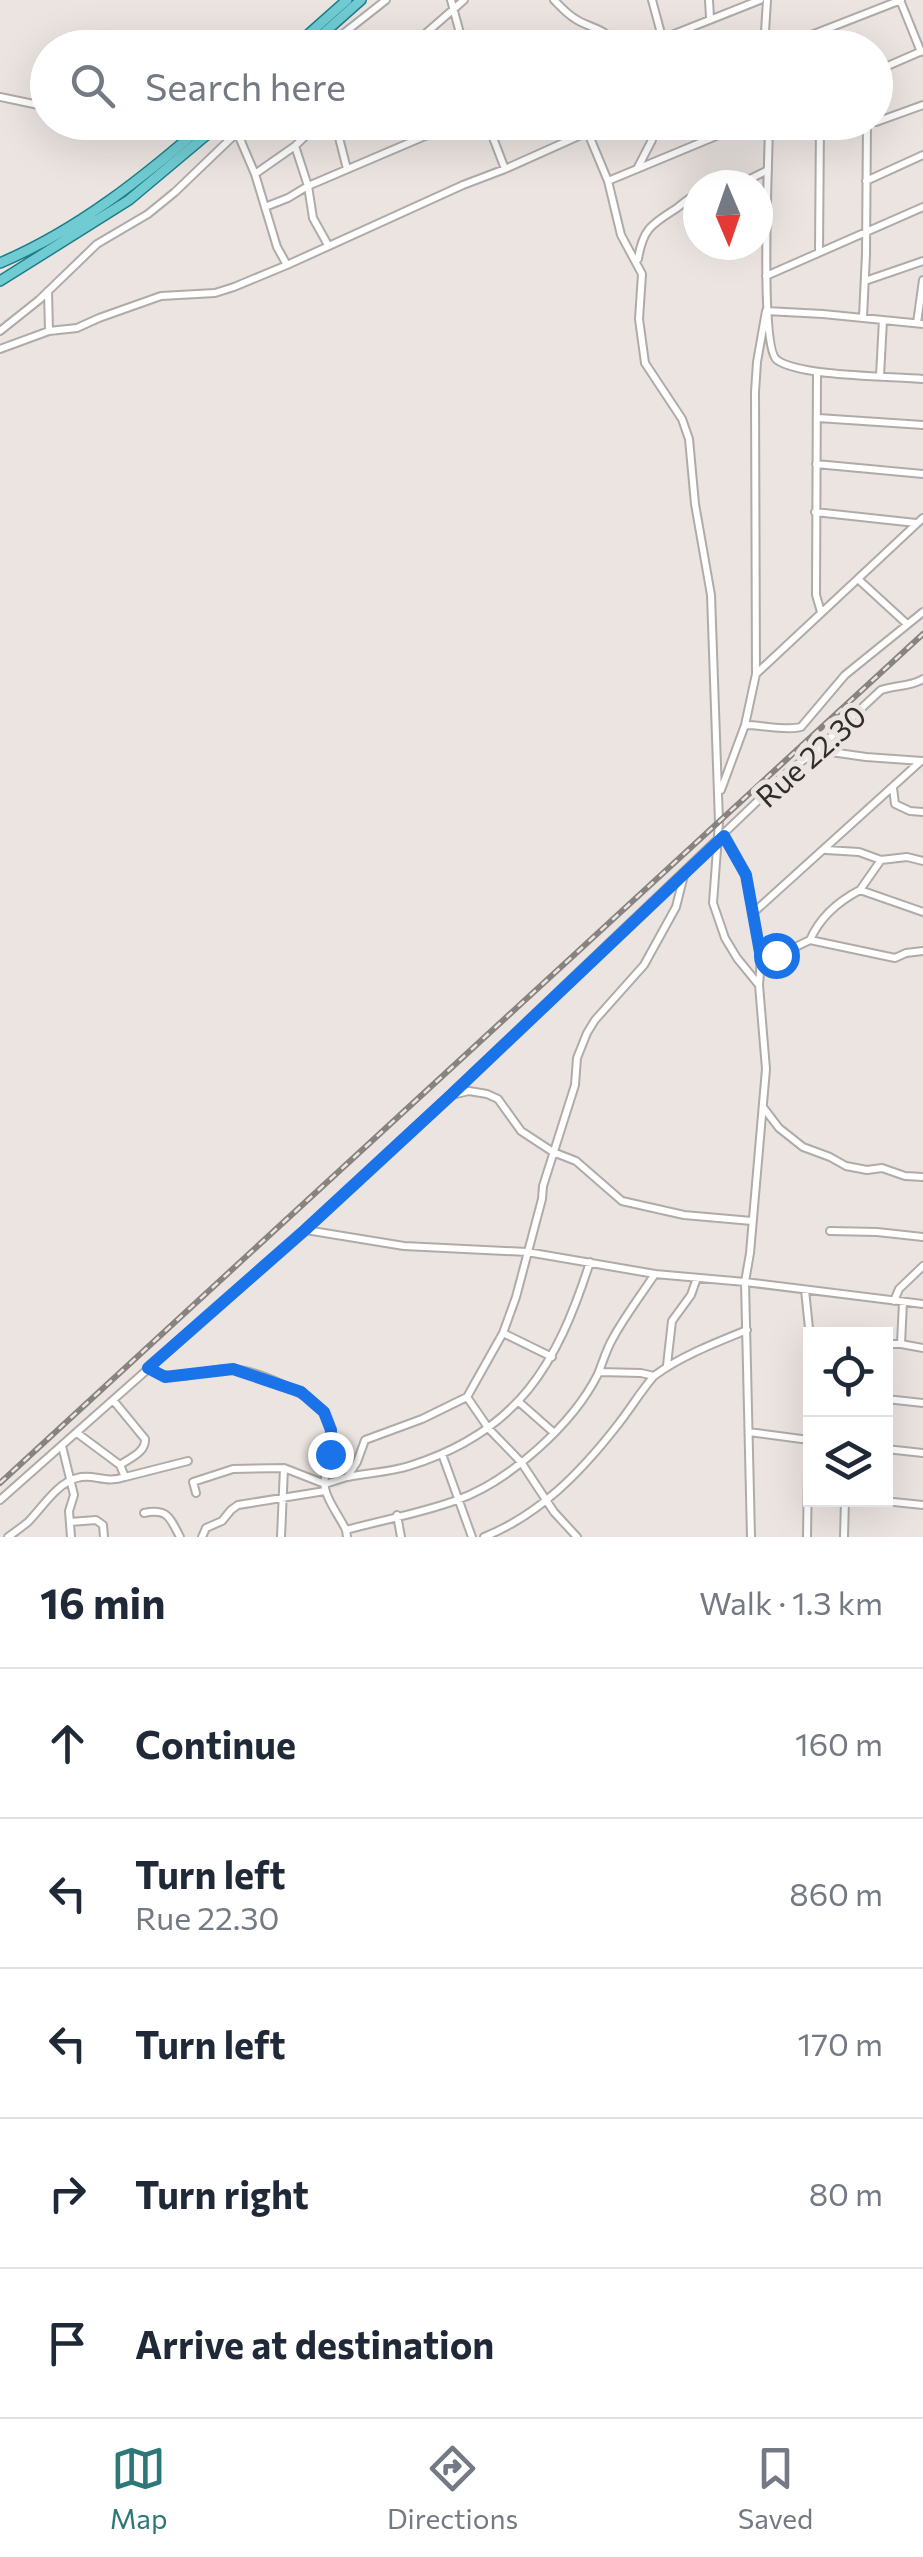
<!DOCTYPE html>
<html lang="en">
<head>
<meta charset="utf-8">
<style>
	body { margin:0; font-family:Commissioner,sans-serif; background:#f2f2f3; color:#1f2937 }
	.controls { position:absolute; right:30px; bottom:30px; display:grid; overflow:hidden; border-radius:0px; box-shadow:0 10px 40px #0002 }
	.controls button { width:90px; height:90px; display:grid; place-items:center; padding:0; border:0; border-bottom:2px solid #e0e1e3; background:#fff; color:#1f2937; font:50px sans-serif }
	.compass { position:absolute; left:683px; top:170px; width:90px; height:90px; border-radius:50%; background:#fff; box-shadow:0 10px 40px #0002; rotate:178deg }
	.stop { position:absolute; width:30px; height:30px; margin:-22px; border:8px solid #1a73e8; border-radius:50%; background:#fff }
	.stop.end { background:#1a73e8; border-color:#fff; box-shadow:0 2px 10px #0008 }
	.list { margin:0; padding:0; list-style:none }
	h2 { display:flex; justify-content:space-between; align-items:center; height:130px; margin:0; padding:0 40px; font-size:42px }
	h2 small { font-size:32px; font-weight:400; color:#747a83 }
	.list li { display:grid; grid-template-columns:65px 1fr auto; gap:30px; align-items:center; box-sizing:border-box; height:150px; padding:0 40px; border-top:2px solid #e0e1e3 }
	.list b { display:block; font-size:38px; white-space:nowrap }
	.list p { margin:0; font-size:32px; white-space:nowrap; color:#747a83 }
	.list em { font-size:32px; font-style:normal; color:#747a83 }
	.icon { flex:none; width:55px; height:55px; fill:none; stroke:currentColor; stroke-width:2; stroke-linecap:round; stroke-linejoin:round }
	.map { position:relative; flex:none; width:923px; height:1537px; overflow:hidden }
	.search { position:absolute; background:#fff; box-shadow:0 10px 40px #0002; left:30px; right:30px; top:30px; height:110px; display:flex; align-items:center; gap:25px; box-sizing:border-box; padding:0 35px; border-radius:55px; color:#747a83; font-size:38px }
	.sheet { height:880px; background:#fff }
	nav { display:flex; justify-content:space-around; align-items:center; box-sizing:border-box; height:140px; border-top:2px solid #e0e1e3; background:#fff; font-size:28px; color:#747a83 }
	nav a { display:grid; justify-items:center; gap:5px }
	nav .on { color:#2d7779 }
	.map>svg:first-child { display:block }
	.lines { fill:none; stroke-linecap:round; stroke-linejoin:round }
	.minor-casing { stroke:#b1aba8; stroke-width:10 }
	.primary-casing { stroke:#1c7e85; stroke-width:12 }
	.minor { stroke:#fff; stroke-width:6 }
	.primary { stroke:#70cbd3; stroke-width:9 }
	.rail-casing { stroke:#878380; stroke-width:6 }
	.rail { stroke:#ebe4e1; stroke-width:2.5; stroke-dasharray:8; stroke-linecap:butt }
	.route { stroke:#1a73e8; stroke-width:12 }
	.labels { text-anchor:middle; dominant-baseline:central; stroke-width:10; stroke-linejoin:round; paint-order:stroke }
	.street-label { font-size:30px; fill:#2f2d2b; stroke:#ebe4e1 }
</style>
</head>
<body>
<div class="map">
<svg width="923" height="1537" viewBox="0 0 923 1537">
	<rect width="100%" height="100%" fill="#ebe4e1"/>
	<g class="lines">
		<!-- minor casing -->
		<g class="minor-casing">
			<path id="minor" d="M451,0L464,48
				M554,0C560,6 566,13 574,18C589,29 608,27 616,48
				M652,0L662,37
				M709,0L710,18
				M900,0L921,52
				M325,48L386,0
				M409,48L464,0
				M639,48L760,0
				M764,48L767,0
				M778,48L901,0
				M876,71L922,51
				M0,97L48,107
				M154,122L182,131
				M335,122L347,169
				M487,122L505,169L610,122
				M769,122C769,156 759,347 777,360C801,377 891,376 923,379
				M876,122L923,105
				M237,132L255,174L277,247L287,265L463,185L505,169
				M588,133L608,181L621,235L642,274L639,319L645,363L682,419L689,439L695,504L711,595L719,822L713,903L725,938L737,958L759,985
				M295,146L308,186L313,218L328,245
				M637,169L652,140L644,122
				M255,174L295,146L320,122
				M608,181L750,122
				M866,181L923,155
				M722,185L730,181L750,179L768,170
				M265,207L288,198L308,186L458,122
				M819,251L820,122
				M638,259C643,228 652,224 677,208C684,203 689,197 698,194
				M766,276L923,207
				M865,281L923,261
				M48,291L49,331
				M863,317L866,254L867,122
				M917,323L923,280
				M0,331L39,300L97,244L148,214L175,192L248,122
				M0,349L49,331L77,328L99,318L161,296L215,293L234,287L287,265
				M817,372L816,595L821,612
				M880,376L883,320
				M818,418L923,425
				M816,464L923,474
				M815,512L916,523
				M858,579L907,624
				M757,673L923,518
				M745,725C762,725 786,731 801,727L845,675L923,612
				M817,750L866,757L922,761
				M893,788L895,804L910,811L923,812
				M721,790L745,725L756,674L755,392L757,362L766,311L823,314L923,324
				M724,836L746,875L761,958L759,985L766,1069L750,1253L745,1282L751,1537
				M826,850L859,852L881,860L907,857L923,861
				M881,860L860,890L923,912
				M860,890C837,902 820,917 810,940L895,958L906,953L923,951
				M753,913L921,761
				M761,958L787,951L810,940
				M452,1095L469,1091L487,1094L498,1099L521,1131L553,1152L576,1161L622,1201L684,1215L752,1221
				M763,1107L779,1128L803,1147L830,1157L846,1166L867,1170L882,1168L905,1176L923,1177
				M306,1230L404,1246L527,1252L655,1274L745,1282L923,1304
				M830,1231L877,1232L923,1237
				M805,1290L810,1338
				M894,1301L899,1289L923,1266
				M503,1333L552,1357
				M886,1344H901L903,1302
				M901,1344L923,1348
				M667,1365L672,1321L691,1295L697,1278
				M148,1369C182,1386 199,1368 232,1369C255,1370 309,1393 323,1412C343,1438 321,1464 325,1488C327,1501 340,1517 346,1530L347,1537
				M599,1372L641,1373L654,1376
				M467,1397L489,1429L521,1462L554,1512L577,1537
				M886,1399L923,1403
				M113,1400L145,1439C146,1452 130,1458 120,1465
				M519,1402L553,1432
				M749,1432L809,1440
				M62,1446L74,1495L69,1511L71,1537
				M886,1449L923,1453
				M442,1454L472,1537
				M125,1477L188,1461
				M348,1477C368,1473 390,1472 409,1466C518,1432 557,1365 590,1262
				M196,1493L193,1482L233,1469L284,1468L325,1484L347,1477L357,1462L365,1440L422,1419L467,1397L503,1333L516,1297L542,1199L543,1186L575,1085L577,1058L587,1033L595,1020L644,965L676,907L685,871
				M0,1500L305,1230L450,1095L790,770L817,750L881,690C895,685 909,687 923,679
				M874,1500L923,1505
				M144,1513C168,1508 170,1518 180,1537
				M397,1515L401,1537
				M70,1522L96,1520L103,1525L104,1537
				M346,1530C382,1520 422,1513 457,1500C510,1481 573,1424 598,1374C603,1362 606,1350 613,1338C625,1316 641,1295 655,1274
				M8,1537C15,1532 22,1527 28,1522C42,1508 57,1483 77,1478C94,1473 104,1484 125,1477L120,1465L77,1433
				M202,1537L206,1528L222,1521L231,1510L238,1505L325,1491
				M281,1537L284,1468
				M484,1537C539,1515 580,1473 616,1427C629,1411 640,1392 654,1376C681,1356 715,1343 747,1330
				M807,1537L810,1340
				M844,1537L845,1500"/>
		</g>
		<!-- primary casing -->
		<g class="primary-casing">
			<path id="primary" d="M293,48L347,0
				M307,48L361,0
				M0,263C78,230 144,177 207,122
				M0,281L129,200L222,122"/>
		</g>
		<!-- minor -->
		<use href="#minor" class="minor"/>
		<!-- primary -->
		<use href="#primary" class="primary"/>
		<!-- rail casing -->
		<g class="rail-casing">
			<path id="rail" d="M0,1483L923,634"/>
		</g>
		<!-- rail -->
		<use href="#rail" class="rail"/>
	</g>
	<g class="lines">
		<!-- route -->
		<path class="route" d="M330,1454L331,1430L324,1412L301,1392L233,1369L165,1377L148,1368L305,1230L450,1096L724,836L746,875L761,958L776,955"/>
	</g>
	<g class="labels">
		<!-- street labels -->
		<g class="street-label">
			<text transform="translate(810 755) rotate(-42)">Rue 22.30</text>
		</g>
	</g>
</svg>
<div class="controls">
<button><svg class="icon" aria-label="locate" viewBox="0 0 24 24"><circle cx="12" cy="12" r="6"/><path d="M12 2v4M12 18v4M2 12h4M18 12h4"/></svg></button>
<button><svg class="icon" aria-label="layers" viewBox="0 0 24 24"><path d="M12 4l9 5-9 5-9-5zM3 14l9 5 9-5"/></svg></button>
</div>
<svg class="compass" viewBox="-18 -18 36 36"><path d="M0-13l5 13h-10z" fill="#e53935"/><path d="M0 13l5-13h-10z" fill="#747a83"/></svg>
<div class="stop" style="left:776px;top:955px"></div>
<div class="stop end" style="left:330px;top:1454px"></div>
<div class="search"><svg class="icon" aria-label="search" viewBox="0 0 24 24"><circle cx="10" cy="10" r="6"/><path d="M15 15l6 6"/></svg>Search here</div>
</div>
<section class="sheet">
<h2>16 min<small>Walk · 1.3 km</small></h2>
<ul class="list">
<li><svg class="icon" aria-label="ahead" viewBox="0 0 24 24"><path d="M12 20V5M6 11l6-6 6 6"/></svg><div><b>Continue</b></div><em>160 m</em></li>
<li><svg class="icon" aria-label="left" viewBox="0 0 24 24"><path d="M17 20v-9H6M10 6l-5 5 5 5"/></svg><div><b>Turn left</b><p>Rue 22.30</p></div><em>860 m</em></li>
<li><svg class="icon" aria-label="left" viewBox="0 0 24 24"><path d="M17 20v-9H6M10 6l-5 5 5 5"/></svg><div><b>Turn left</b></div><em>170 m</em></li>
<li><svg class="icon" aria-label="right" viewBox="0 0 24 24"><path d="M7 20v-9h11M14 6l5 5-5 5"/></svg><div><b>Turn right</b></div><em>80 m</em></li>
<li><svg class="icon" aria-label="arrive" viewBox="0 0 24 24"><path d="M6 21V4h12l-3 4 3 4H6"/></svg><div><b>Arrive at destination</b></div></li>
</ul>
</section>
<nav>
<a class="on"><svg class="icon" aria-label="map" viewBox="0 0 24 24"><path d="M3 6l6-2 6 2 6-2v14l-6 2-6-2-6 2zM9 4v14M15 6v14"/></svg>Map</a>
<a><svg class="icon" aria-label="directions" viewBox="0 0 24 24"><path d="M12 3l9 9-9 9-9-9zM9 14v-3h6M13 9l2 2-2 2"/></svg>Directions</a>
<a><svg class="icon" aria-label="saved" viewBox="0 0 24 24"><path d="M7 4h10v16l-5-4-5 4z"/></svg>Saved</a>
</nav>
</body>
</html>
